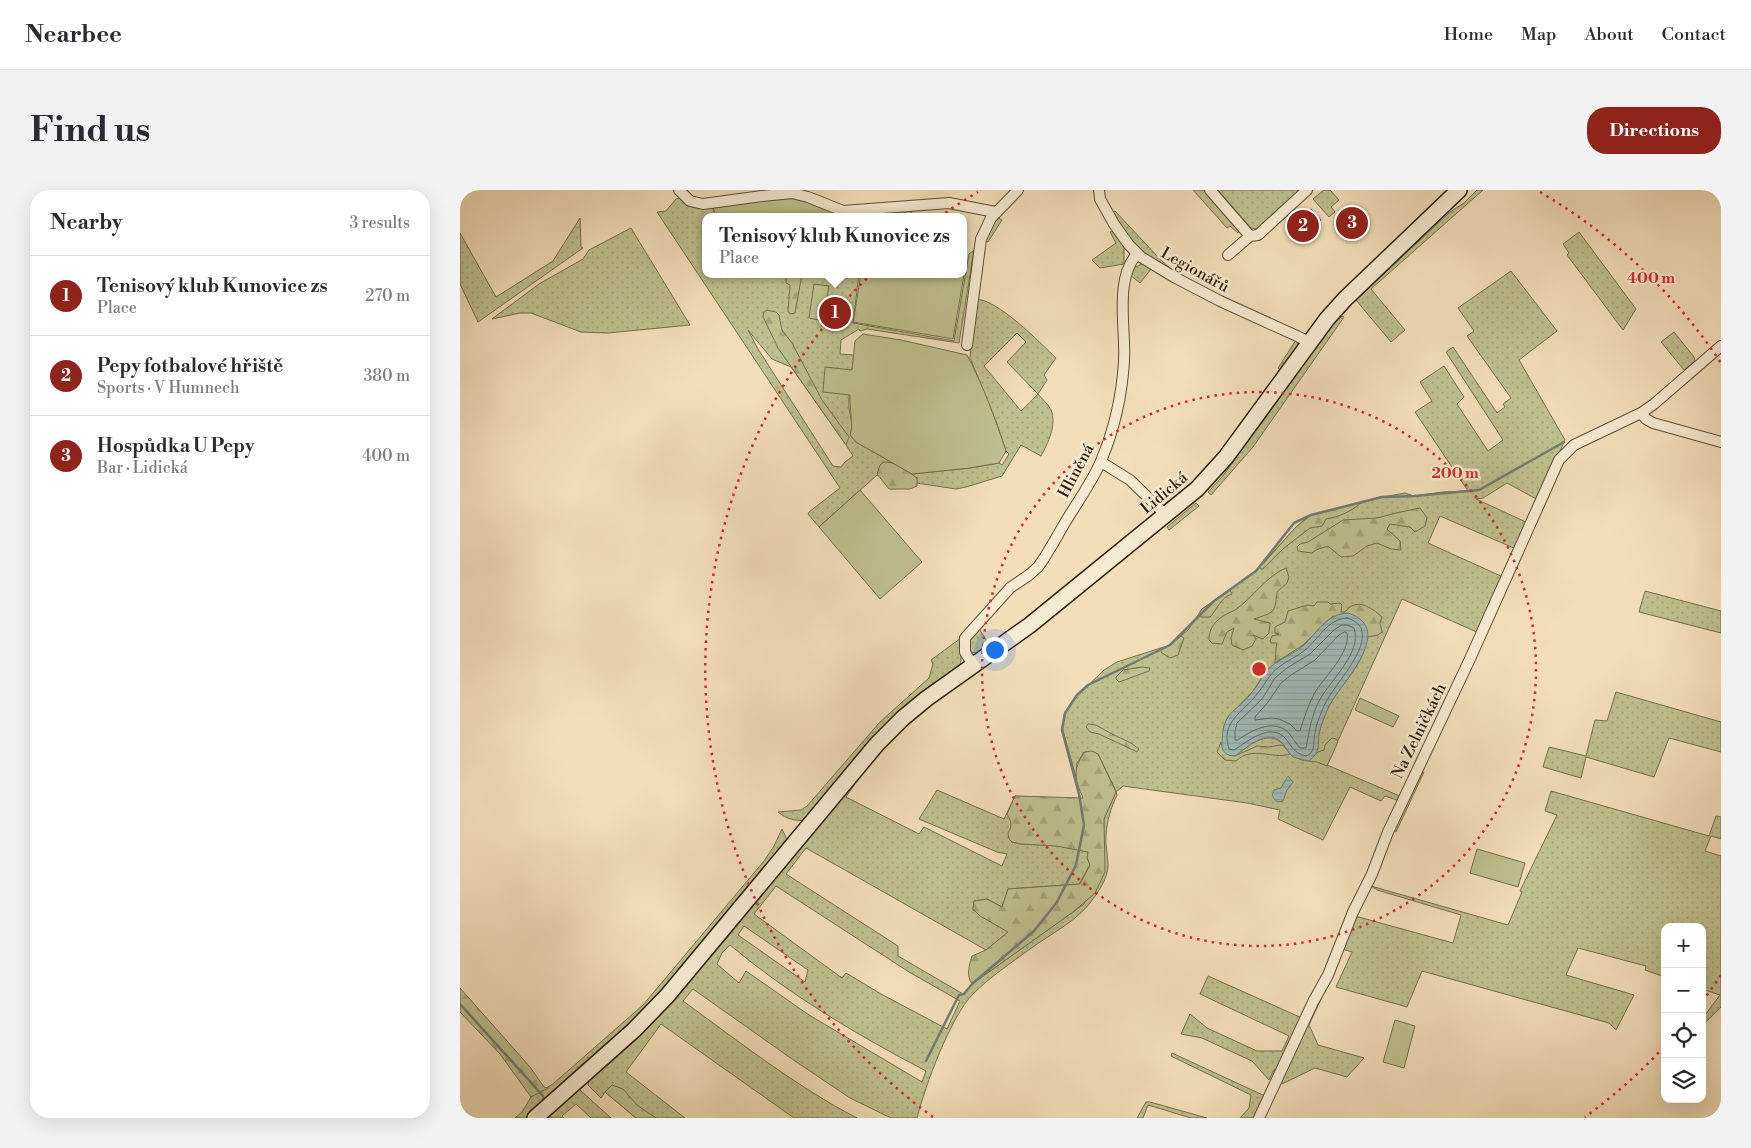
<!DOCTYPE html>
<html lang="en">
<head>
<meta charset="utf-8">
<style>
	body { margin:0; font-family:"Libre Bodoni",serif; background:#f2f2f3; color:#2b2b33 }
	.controls { position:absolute; right:15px; bottom:15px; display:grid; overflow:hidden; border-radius:10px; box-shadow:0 5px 20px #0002 }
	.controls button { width:45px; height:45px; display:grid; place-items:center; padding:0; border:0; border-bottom:1px solid #e1e1e2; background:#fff; color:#2b2b33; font:25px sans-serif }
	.you { position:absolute; left:534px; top:459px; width:18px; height:18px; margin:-12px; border:4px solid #fff; border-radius:50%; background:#1a73e8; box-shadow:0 0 0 8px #1a73e833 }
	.badge { display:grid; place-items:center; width:32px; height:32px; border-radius:50%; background:#8f2418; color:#fff; font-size:16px; font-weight:700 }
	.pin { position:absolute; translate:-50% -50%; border:2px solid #fff; box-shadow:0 1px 5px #0006 }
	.popup { position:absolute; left:242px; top:23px; width:265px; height:65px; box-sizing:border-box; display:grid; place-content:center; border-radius:10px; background:#fff; filter:drop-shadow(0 1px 4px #0005); font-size:16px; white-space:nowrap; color:#7c7c81 }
	.popup b { font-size:19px; color:#2b2b33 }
	.popup::after { content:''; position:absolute; left:50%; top:100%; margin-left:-10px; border:10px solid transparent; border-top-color:#fff }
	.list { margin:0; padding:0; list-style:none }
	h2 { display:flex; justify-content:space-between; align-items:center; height:65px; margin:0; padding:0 20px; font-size:21px }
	h2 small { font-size:16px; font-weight:400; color:#7c7c81 }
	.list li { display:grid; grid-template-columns:32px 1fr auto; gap:15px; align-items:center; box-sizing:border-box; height:80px; padding:0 20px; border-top:1px solid #e1e1e2 }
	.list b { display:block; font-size:19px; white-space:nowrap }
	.list p { margin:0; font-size:16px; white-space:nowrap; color:#7c7c81 }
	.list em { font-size:16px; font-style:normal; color:#7c7c81 }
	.icon { flex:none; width:28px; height:28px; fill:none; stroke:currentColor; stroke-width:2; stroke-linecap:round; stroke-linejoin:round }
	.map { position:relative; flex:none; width:1261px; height:928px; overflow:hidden; border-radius:20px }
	header { display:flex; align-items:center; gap:30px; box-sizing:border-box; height:70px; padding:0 25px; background:#fff; border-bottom:1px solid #e1e1e2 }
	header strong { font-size:24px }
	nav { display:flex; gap:28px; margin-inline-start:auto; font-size:18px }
	.intro { display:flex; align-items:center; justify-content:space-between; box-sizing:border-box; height:120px; padding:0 30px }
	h1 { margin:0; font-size:35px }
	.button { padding:12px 22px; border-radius:20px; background:#8f2418; color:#fff; font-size:18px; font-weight:700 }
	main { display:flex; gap:30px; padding:0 30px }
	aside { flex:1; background:#fff; border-radius:20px; box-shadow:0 5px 20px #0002 }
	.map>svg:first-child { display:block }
	.grass { fill:url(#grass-dots); stroke:#746f4e; fill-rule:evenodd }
	.forest { fill:url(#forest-firs); stroke:#746f4e }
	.garden { fill:#bec08d; stroke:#746f4e }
	.water { fill:url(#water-rules); stroke:#717c75 }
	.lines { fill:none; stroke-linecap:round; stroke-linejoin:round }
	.shore { stroke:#656c64; stroke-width:1 }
	.stream { stroke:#717c75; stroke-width:2.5 }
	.minor-casing { stroke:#5d4e39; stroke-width:12 }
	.secondary-casing { stroke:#2b1e0e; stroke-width:18 }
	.minor { stroke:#f7ead2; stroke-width:10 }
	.secondary { stroke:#f7ead2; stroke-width:15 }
	.ring { fill:none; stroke:#d62828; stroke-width:2.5; stroke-dasharray:2.5 5 }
	.labels { text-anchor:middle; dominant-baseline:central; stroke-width:5; stroke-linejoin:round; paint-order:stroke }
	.street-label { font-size:16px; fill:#2b1e0e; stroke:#f7ead2 }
	.centre { fill:#d62828; stroke:#f7ead2; stroke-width:2.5 }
	.ring-label { font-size:15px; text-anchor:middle; font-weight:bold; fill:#d62828; stroke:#f7ead2; stroke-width:5; stroke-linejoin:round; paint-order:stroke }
</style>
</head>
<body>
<header>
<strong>Nearbee</strong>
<nav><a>Home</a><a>Map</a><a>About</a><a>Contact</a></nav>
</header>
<div class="intro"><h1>Find us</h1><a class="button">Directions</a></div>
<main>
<aside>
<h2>Nearby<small>3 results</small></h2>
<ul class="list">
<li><span class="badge">1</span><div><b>Tenisový klub Kunovice zs</b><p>Place</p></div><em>270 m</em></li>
<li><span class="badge">2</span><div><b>Pepy fotbalové hřiště</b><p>Sports · V Humnech</p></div><em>380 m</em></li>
<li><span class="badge">3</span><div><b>Hospůdka U Pepy</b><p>Bar · Lidická</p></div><em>400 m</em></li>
</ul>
</aside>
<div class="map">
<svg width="1261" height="928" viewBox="0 0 1261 928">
	<defs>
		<pattern id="grass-dots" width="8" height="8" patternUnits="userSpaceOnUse" patternTransform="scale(1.25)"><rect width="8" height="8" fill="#bec08d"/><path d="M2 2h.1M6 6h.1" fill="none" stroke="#a3a578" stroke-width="1.8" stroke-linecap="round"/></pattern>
		<pattern id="forest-firs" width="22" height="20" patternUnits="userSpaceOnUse" patternTransform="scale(1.25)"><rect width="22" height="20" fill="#bec08d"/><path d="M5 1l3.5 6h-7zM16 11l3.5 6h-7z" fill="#a3a578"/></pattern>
		<pattern id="water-rules" width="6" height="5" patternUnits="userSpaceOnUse" patternTransform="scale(1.25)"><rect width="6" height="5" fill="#9fbab9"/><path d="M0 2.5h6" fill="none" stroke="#899f9e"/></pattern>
	</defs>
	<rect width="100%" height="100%" fill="#f3deb9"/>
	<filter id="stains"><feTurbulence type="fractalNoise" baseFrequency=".004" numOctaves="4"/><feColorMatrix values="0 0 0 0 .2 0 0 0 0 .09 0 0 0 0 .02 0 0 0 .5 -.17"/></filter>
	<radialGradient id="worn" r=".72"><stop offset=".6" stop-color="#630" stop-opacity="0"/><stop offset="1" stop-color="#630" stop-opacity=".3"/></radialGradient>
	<!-- grass -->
	<path class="grass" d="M733,0H747L780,40L778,43L770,36L767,38Z
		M758,0H841L797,39L791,38Z
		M864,0H870L879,10L871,17L875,22L869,27L853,9Z
		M1017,0H1023L911,99L945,140L931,152L896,110L990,22L1004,13Z
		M219,8L238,16H252L256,27H246V84H399L393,133L494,151L509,64L514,60L499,153L407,139L400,141L399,139L381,150L380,164L394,165C392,182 388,200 389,218C390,227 394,236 390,245L396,252L452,284L510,278L539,273L542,275L549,264L546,261L537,234L510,168L515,109C538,109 579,152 596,168L584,185L587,190L578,204C582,209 588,214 591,220C597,235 588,253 581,266L561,255L542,286L506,297L496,299L430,289L417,285L359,337L348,324L349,322L380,298L197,22L206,21L216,9ZM288,140L312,169L331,177L386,255L393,266L385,272L381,277L373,276L298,159ZM557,143L566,152L547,172L578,204L561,221L524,176Z
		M452,21L451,27H402V24Z
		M655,21L699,68L714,82L690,68L672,53L652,23Z
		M537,27L542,30L528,52L524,51Z
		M120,28L121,57L123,58L18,132L0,94V43L36,107L93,71Z
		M171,38L230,135L148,143L121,142L71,123H60L32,129L79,94L123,69L129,60Z
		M654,40L664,57V74L640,78L632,70L656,53L650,42Z
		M1119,42L1176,119L1163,140L1107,65L1109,63L1103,54Z
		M682,74L692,78L680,93L670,85L673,78Z
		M1051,81L1097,141L1059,170L1105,250L1078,310L1047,293L1023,308L1016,309L1068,333L1056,359L980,326L968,353L1043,387L1019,443L942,409L867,575L942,607L939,611L925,606L921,611L890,597L863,650L818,629L820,620L787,613L663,596L656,602L657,605C651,618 647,630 646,645C645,655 648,665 648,675C648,686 641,698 635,706C621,729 592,743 570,759C551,773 530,787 513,804C491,826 465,896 457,928H431L390,908L332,869L233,799L223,811C278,851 337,897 397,928H334L201,834L166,882L225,928H176L145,902L141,908L128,895L130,885L394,589L397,591L386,607L459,644L464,637L542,676L547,664L537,662L459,629L477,600L544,629L555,606L623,609L630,647L628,668L630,675L619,694L548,699L542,717L527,709L514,711L513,720L550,742L526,760L346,658L326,684L438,756V766L503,804L512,794L624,714L643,653L644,629L656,601L638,564L624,562L617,573L616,587L602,537L604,525L616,507L644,480L657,472L710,455L728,440L742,419L795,382L836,337L850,325L923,307L945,303L954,306L983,302L1008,301L955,222L972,211L960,192L984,176L1004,207L997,214L1028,261L1043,250L986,162L993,157L1037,223L1045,217L1043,214L1051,208L1007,146L1014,141L998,118ZM873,426L905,437C913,470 879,493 867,520C863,530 859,540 858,550C858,553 859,555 858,558C857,562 852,567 849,571C824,571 826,536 795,552C788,555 782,561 775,566L763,539L768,527L793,501L806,481L821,469L843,455ZM316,696L449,782L500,811L487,839L421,804L386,783L382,788L294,724ZM284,736L348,780L345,792L278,745ZM270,755C328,804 399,846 466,881L462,892L349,825L286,781L279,793L257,774L262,763Z
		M882,126L884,127L793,257L751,305L748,302L762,287L874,133Z
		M1214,142L1234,167L1235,171L1224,180L1201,152Z
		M836,150L838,154L821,181L818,178Z
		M736,313L739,316L709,340L707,337Z
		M1185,401L1261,421V443L1179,422Z
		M518,437L530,456C523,460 518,465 509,462L508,454Z
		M501,448C500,459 503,468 499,478L346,631C334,630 328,630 318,622L341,620L347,616L420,532L469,488L473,474L471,470Z
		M1156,502L1261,532V562L1209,548L1194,587L1126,567L1121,588L1083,577L1089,557L1126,566L1135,530L1147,531Z
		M961,582H964L936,642L934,637Z
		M1091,601L1249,646L1256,626L1261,627V649L1251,646L1245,661L1261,666V817L1242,836V829L1260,805L1242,799V737H1205V787L1185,780L1186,776L1118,758L1106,785L1174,805L1156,840L1149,833L962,781L947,817L876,797L892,762L882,759L895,726L993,753L1001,725L917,700L911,696L1048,735L1062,702L1060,701L1097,625L1085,621Z
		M322,639L328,652L215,792L66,928H55L62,922L71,907L93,894L183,815L304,671L314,656Z
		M748,786L842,828L817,879L814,880L809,890L792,871L742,848L721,844L730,824L747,838L797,861H822L829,846L740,804Z
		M862,807L849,835L858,855L904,868L887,887L855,878L822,894L818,891L856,810Z
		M712,863L805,906L795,928H780L789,918L791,905L711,866Z
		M115,899L120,900L151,928H131L116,914L102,926L104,928H83Z
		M686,912H690L747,928H731L688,915L683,928H677Z"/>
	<!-- forest -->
	<path class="forest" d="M326,84H342L335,123L330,124L328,121L330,95L326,93Z
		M307,120L316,122L319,125L322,140L332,153L362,210L389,247L386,255L318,158L303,127L304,122Z
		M424,272C434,271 449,282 457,288V296L450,299H429L417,284L420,275Z
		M902,312C892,321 879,327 866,329L862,336L850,338L824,358L803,379H801L800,377L803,374L835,338L851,325Z
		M960,318L967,328L965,336L955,342L950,337L930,334L927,339L940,351L941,360L931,359L917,353L907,356L893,366L881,367L868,356L856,360L852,363L838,361L837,357L840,354L848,352L883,330L917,328L936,323Z
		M826,378L829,387L827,393L817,402C815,424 814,422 794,429L810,433L809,443L803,449L793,445L796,449L792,456L783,460L772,455L771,448L774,438L767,442L762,454L752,453L749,450C749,441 752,436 758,430C763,425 769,423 775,420C793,408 806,386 826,378Z
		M770,400L772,404C760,408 758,418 750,427H741L740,422L742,419Z
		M857,412H868L870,414L880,413L882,415L881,422H885C896,407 911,417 922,427L920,433L922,442L918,445L907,447L903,432L873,426L843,455L815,473L816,458L817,453H811L810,451L812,446L819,444L815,443V437L825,432L828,421L847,415L854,416Z
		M721,446L724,448L718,465L710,468L702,463L700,459L709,456Z
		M682,477L690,478L689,481L662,491L659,492L656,489V487L663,480Z
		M628,534L636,535L650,543L671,553L679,559L677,562L673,560L639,544L630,542L626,537Z
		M872,548L876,549L878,552L867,576L857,572L849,571L858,562L864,560L865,555Z
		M761,552L763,559L775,566L797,556L809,557L820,555L824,556L830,564C812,570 793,555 776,571L765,570L757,562Z
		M632,561L638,564L656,602L644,629L645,682L635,703L613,722L512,794C506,785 509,776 512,766L526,760L548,742L520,726L513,719L514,711L527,709L542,717L548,699L620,694L630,675L627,668L628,662L596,656L560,654L552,652L549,649L548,643C553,635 551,631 547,624L555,606L623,608C615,590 612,579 625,562Z
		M0,798L70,877L84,897L88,898L71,907L40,864L0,822Z
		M152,895L163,899L177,915L196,928H176L145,902Z"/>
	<!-- garden -->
	<path class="garden" d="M317,8H337L402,24V27H256L253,18Z
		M851,19L861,30L835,52L826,42Z
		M504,73H506L493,149L393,132L401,84H504Z
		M354,94L369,96L363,131L349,128Z
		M403,144L441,150L507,165C523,195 535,228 546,261L539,273L510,278L452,284L396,252L390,245C394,236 389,217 390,205L363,202L365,177L392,180L395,151Z
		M400,300L462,372L420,409L359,337Z
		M900,508L939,526L933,537L895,520Z
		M1017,659L1065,673L1058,697L1010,683Z
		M935,830L955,836L944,878L923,872Z"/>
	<!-- water -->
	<path class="water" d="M888,423C938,439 879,495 868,518C865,526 861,534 859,543C858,549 859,557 857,562C855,566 852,568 849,571L833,567C828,563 826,556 821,552C808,538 786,558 775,566C768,566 762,563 762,555C762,519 775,525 793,501C799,494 802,486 808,479C819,469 832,465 843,456C858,442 866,424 888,423Z
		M828,586L833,592L827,600L823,611L817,612C813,608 811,605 814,600L821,598Z"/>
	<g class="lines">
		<!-- shore -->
		<path class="shore" d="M887,428C926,439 881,487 871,504C867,509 864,515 862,521C859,528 856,535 855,543C853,548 855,556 852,561C850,565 849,564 846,566C834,563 833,558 826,549C811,531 787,552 774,560L769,559C760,531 784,522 797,504C805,495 809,484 819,477C827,470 837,467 845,460C859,449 867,429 887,428Z
			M882,435H887L894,438C903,463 868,492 858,513C851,528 849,542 846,558H840C835,553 832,546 827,541C811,529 791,541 778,550H775V541L777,533L802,509L815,488L827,478L850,464L874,440Z
			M885,442L887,443C891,463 863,488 854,504C848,516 844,528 840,541H837L830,534L819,529L811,528L795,530V527L808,512L821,493L831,485L855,470L879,445Z"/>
		<!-- stream -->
		<path class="stream" d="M0,814L66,887L83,906L85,913
			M466,871L499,805L504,804L512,794L574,741L597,712L616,675L624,635L619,604L602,540L605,523L617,505L628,495L710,455L754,411L796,381L834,333L851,325L922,307L954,306L1019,300L1104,252
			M88,928L90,926L89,923"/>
		<!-- minor casing -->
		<g class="minor-casing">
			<path id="minor" d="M219,0L230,11L243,14L302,6L332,3L348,7L383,21L489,13L535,22
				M639,0L640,9L654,34L669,55L681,67L714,87L760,111L837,146L849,152
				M750,0L790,46
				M768,65L790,46L798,45L847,0
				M507,155L521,49L531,28L558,0
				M1181,223L1186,229L1193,233L1261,252
				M641,272L670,290L706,325
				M513,475L505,462V448L550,398L569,385L578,377C589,362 597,346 606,331C618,311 632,292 641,271C654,240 662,205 664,171C666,139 654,89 677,64
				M799,928L853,812L868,785L893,722L912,684L928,642L1009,471L1099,270L1114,255L1181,223L1194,214L1261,156"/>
		</g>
		<!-- secondary casing -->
		<g class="secondary-casing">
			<path id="secondary" d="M75,928L174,840L207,806L417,554L443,528L466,509L570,435L737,299L766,267L867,129L885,109L999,0"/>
		</g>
		<!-- minor -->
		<use href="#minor" class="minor"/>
		<!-- secondary -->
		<use href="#secondary" class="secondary"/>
	</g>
	<!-- distance rings -->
	<g class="ring">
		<circle cx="799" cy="479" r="277"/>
		<path d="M1261 785A554 554 0 0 1 1244 809M1204 857A554 554 0 0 1 1125 927M473 927A554 554 0 0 1 518 2M1080 2A554 554 0 0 1 1261 173"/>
	</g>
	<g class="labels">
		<!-- street labels -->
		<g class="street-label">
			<text transform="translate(735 80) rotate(29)">Legionářů</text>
			<text transform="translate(616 281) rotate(-62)">Hliněná</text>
			<text transform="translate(704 303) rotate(-40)">Lidická</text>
			<text transform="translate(959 541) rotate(-64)">Na Zelničkách</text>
		</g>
	</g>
	<circle cx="799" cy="479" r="8" class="centre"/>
	<g class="ring-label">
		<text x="1191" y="93">400 m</text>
		<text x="995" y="288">200 m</text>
	</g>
	<rect width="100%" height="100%" filter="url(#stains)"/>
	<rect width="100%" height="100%" fill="url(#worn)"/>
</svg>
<div class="controls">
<button>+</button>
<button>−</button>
<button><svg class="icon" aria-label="locate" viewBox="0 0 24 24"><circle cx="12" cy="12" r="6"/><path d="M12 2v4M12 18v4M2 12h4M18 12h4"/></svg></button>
<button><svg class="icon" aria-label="layers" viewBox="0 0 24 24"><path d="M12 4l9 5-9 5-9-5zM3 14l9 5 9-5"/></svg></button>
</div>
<div class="you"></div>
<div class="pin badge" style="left:375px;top:123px">1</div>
<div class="popup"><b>Tenisový klub Kunovice zs</b>Place</div>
<div class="pin badge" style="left:843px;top:36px">2</div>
<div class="pin badge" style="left:892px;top:33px">3</div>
</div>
</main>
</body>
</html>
